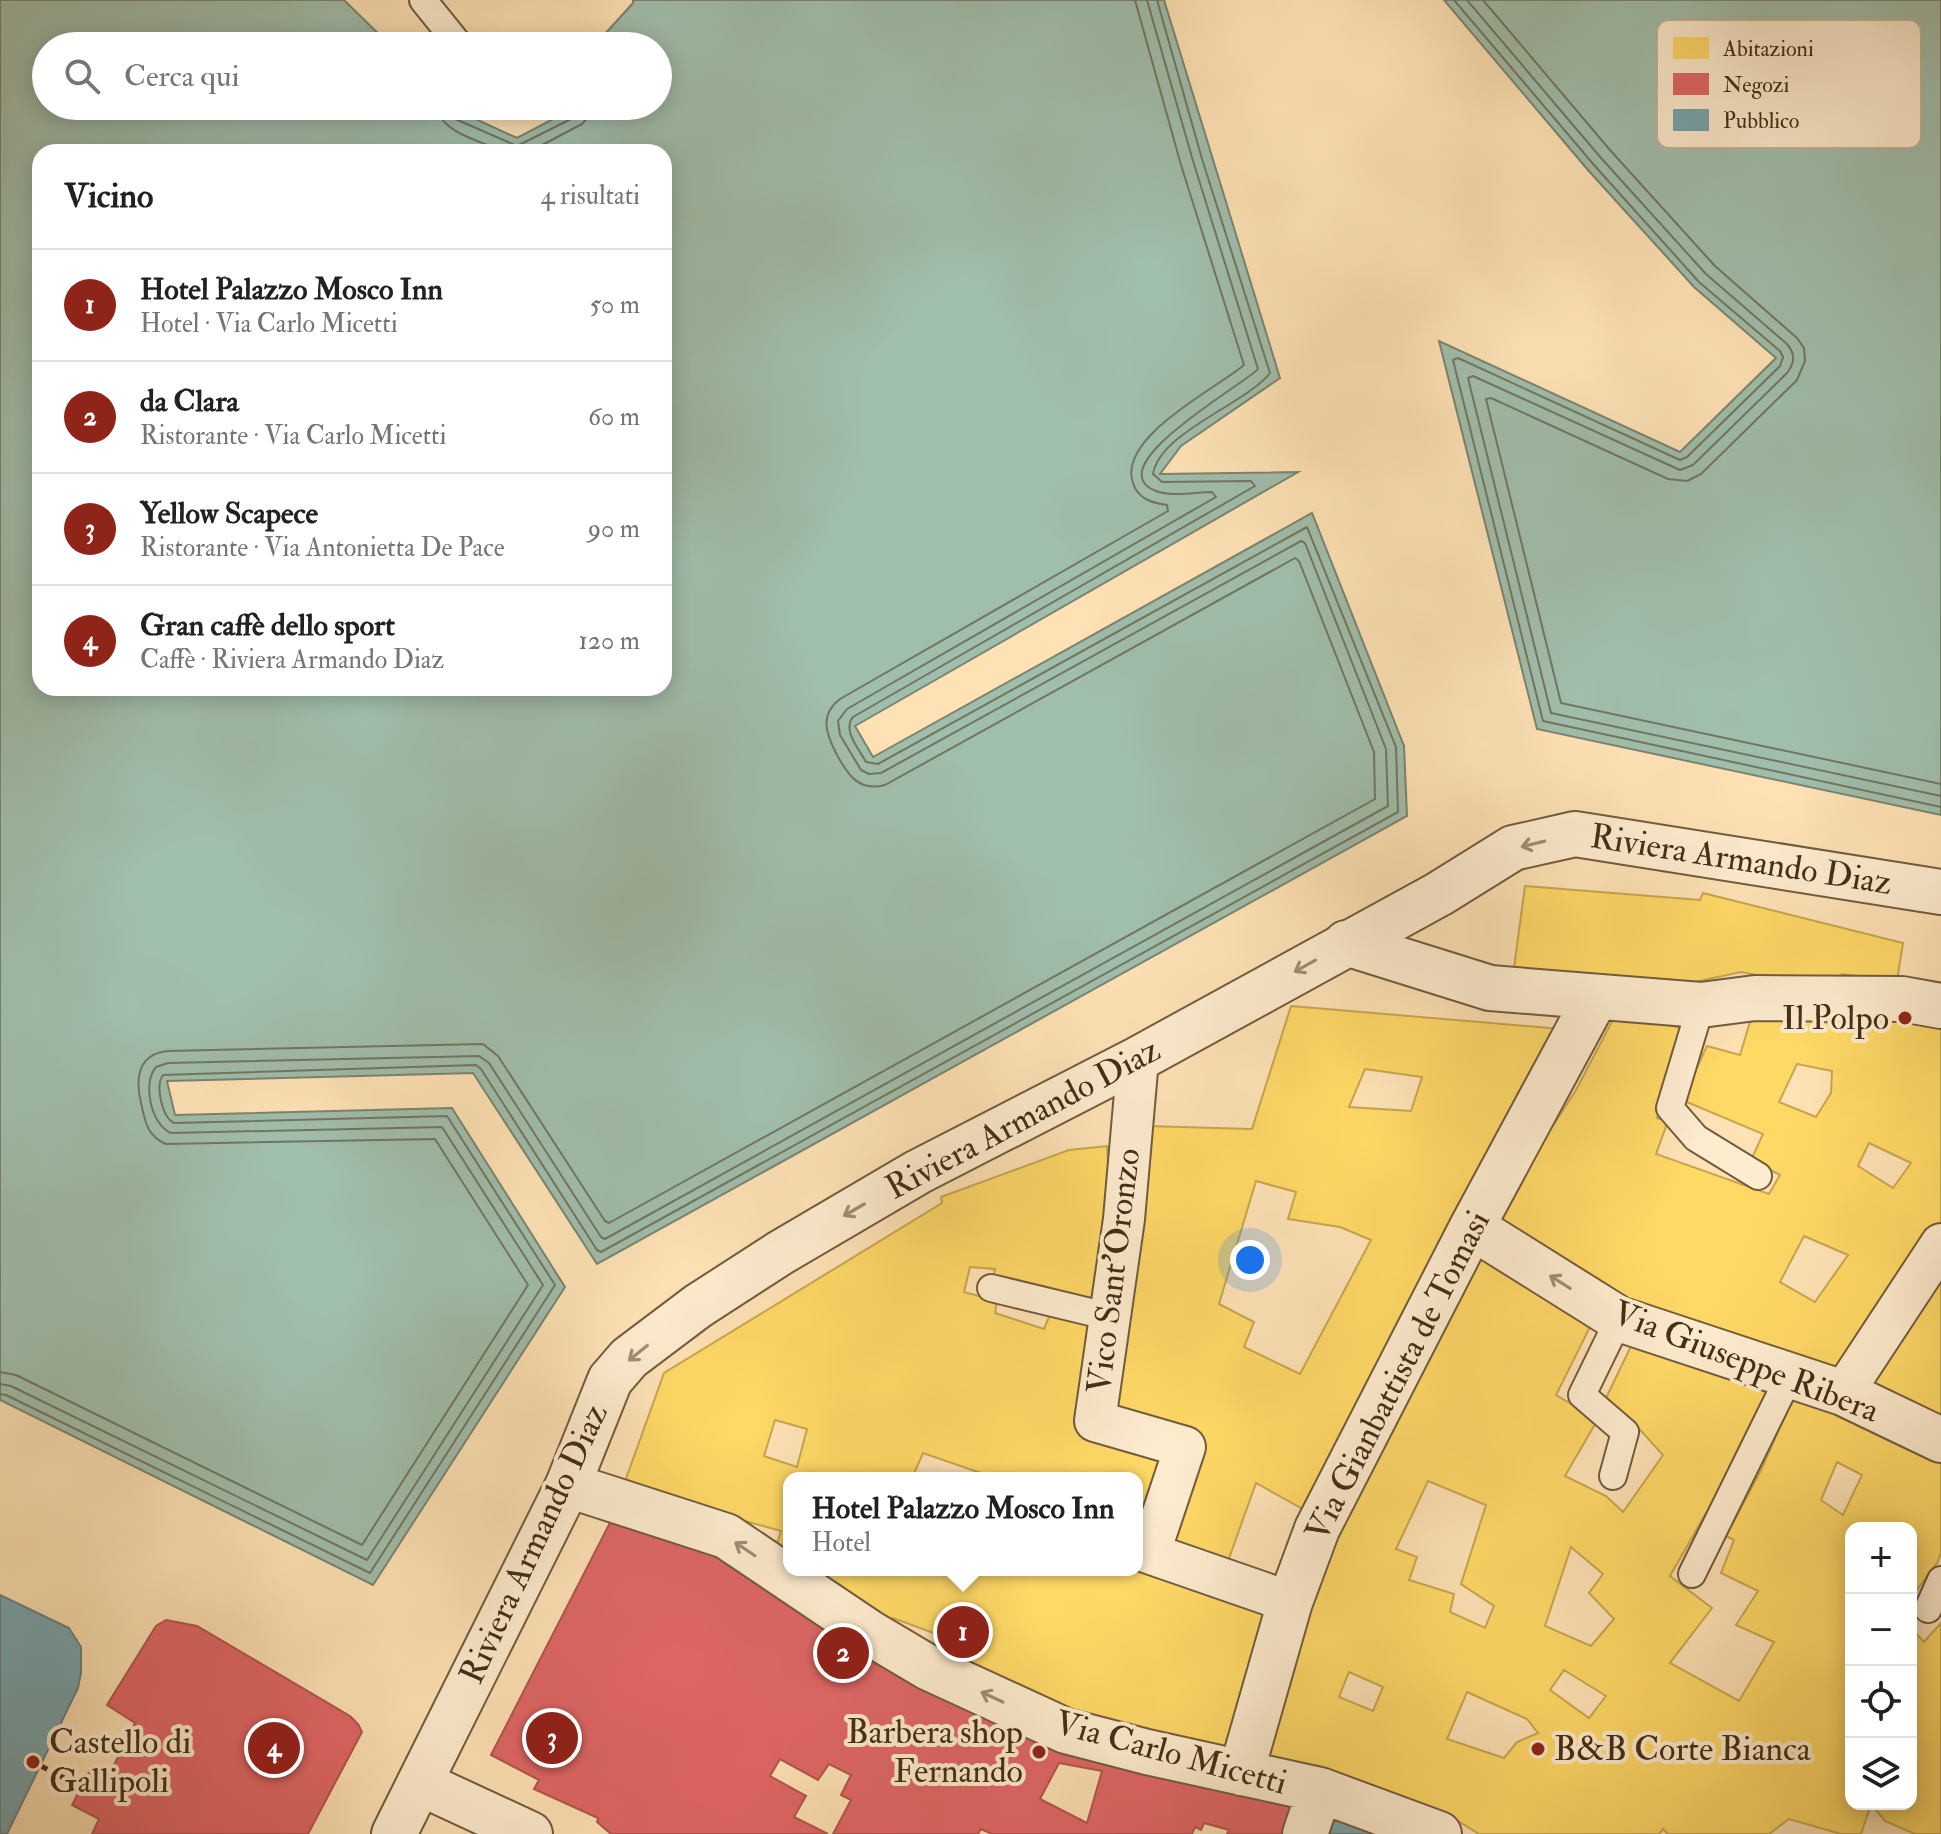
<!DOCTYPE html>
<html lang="it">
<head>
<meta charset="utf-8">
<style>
	body { margin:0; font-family:"IM FELL Double Pica",serif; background:#f6f6f6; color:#202124 }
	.controls { position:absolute; right:24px; bottom:24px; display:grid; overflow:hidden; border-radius:16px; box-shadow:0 4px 20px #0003 }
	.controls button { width:72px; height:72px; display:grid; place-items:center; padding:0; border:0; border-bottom:2px solid #e0e0e0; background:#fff; color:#202124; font:40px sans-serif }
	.you { position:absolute; left:1250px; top:1260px; width:28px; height:28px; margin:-20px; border:6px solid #fff; border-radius:50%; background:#1a73e8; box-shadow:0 0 0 12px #1a73e833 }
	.badge { display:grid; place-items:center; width:52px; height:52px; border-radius:50%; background:#8f2418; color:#fff; font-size:26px; font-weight:700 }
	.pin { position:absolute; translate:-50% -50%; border:4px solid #fff; box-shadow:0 2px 8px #0006 }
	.popup { position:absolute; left:783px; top:1472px; width:360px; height:104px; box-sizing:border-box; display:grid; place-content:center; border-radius:16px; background:#fff; filter:drop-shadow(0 2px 6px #0005); font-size:26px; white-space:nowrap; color:#757577 }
	.popup b { font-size:30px; color:#202124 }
	.popup::after { content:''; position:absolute; left:50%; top:100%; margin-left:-16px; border:16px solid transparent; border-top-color:#fff }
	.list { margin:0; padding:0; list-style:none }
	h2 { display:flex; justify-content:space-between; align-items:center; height:104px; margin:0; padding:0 32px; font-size:34px }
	h2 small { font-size:26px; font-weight:400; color:#757577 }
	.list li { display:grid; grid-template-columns:52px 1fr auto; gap:24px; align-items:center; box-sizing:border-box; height:112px; padding:0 32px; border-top:2px solid #e0e0e0 }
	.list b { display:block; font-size:30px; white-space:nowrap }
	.list p { margin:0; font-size:26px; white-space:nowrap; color:#757577 }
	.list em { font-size:26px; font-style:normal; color:#757577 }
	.icon { flex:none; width:44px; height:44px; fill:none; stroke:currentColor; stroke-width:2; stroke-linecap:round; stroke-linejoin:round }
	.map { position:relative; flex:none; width:1941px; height:1834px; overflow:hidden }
	.search { position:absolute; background:#fff; box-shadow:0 4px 20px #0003; left:32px; top:32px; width:640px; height:88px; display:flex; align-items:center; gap:20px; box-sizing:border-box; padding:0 28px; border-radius:44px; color:#757577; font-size:30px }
	.panel { position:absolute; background:#fff; box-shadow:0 4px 20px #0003; left:32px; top:144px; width:640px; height:552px; border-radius:24px }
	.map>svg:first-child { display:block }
	.water { fill:#a0beac; stroke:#7b8470; stroke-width:2; fill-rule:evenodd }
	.homes { fill:#ffd966; stroke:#c7a64e; stroke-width:2; fill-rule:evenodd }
	.shops { fill:#e06666; stroke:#b1554e; stroke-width:2; fill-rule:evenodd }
	.public { fill:#76a5af; stroke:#678181; stroke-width:2 }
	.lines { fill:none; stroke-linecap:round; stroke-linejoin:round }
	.shore { stroke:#727660; stroke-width:2 }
	.service-casing { stroke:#725b3d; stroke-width:30 }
	.pedestrian-casing { stroke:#725b3d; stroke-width:44 }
	.minor-casing { stroke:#725b3d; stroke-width:48 }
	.tertiary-casing { stroke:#725b3d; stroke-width:48 }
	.path { stroke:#432e15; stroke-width:5; stroke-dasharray:6 4; stroke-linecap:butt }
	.service { stroke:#feeccf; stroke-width:26 }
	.pedestrian { stroke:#feeccf; stroke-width:40 }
	.minor { stroke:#feeccf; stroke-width:44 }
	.tertiary { stroke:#feeccf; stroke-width:44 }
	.oneway { stroke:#a08d72 }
	.poi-dot { fill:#8f2418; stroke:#feeccf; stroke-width:3 }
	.labels { text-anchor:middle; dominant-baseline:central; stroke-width:8; stroke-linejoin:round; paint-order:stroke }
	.street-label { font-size:34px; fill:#432e15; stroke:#feeccf }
	.poi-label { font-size:34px; fill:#432e15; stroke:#feeccf; text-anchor:end }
	.key { fill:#feeccf; stroke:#c6b397; stroke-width:2 }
	.key-label { font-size:22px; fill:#432e15 }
</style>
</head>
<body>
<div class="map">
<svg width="1941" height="1834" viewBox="0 0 1941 1834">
	<rect width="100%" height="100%" fill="#fee2b5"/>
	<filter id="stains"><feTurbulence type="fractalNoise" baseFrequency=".0025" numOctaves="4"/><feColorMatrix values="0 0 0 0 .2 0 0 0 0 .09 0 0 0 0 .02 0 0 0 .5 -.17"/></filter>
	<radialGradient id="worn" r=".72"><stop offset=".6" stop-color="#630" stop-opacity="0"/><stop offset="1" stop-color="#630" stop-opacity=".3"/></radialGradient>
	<!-- water -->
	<path class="water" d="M0,0H344L391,46H46V106H452L458,111L517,138L578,106H658V46H602L604,35L633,3V0H1164L1280,378L1181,446L1160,474L1298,472L855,726L873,757L1312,513L1404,746L1407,816L597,1264L473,1073L167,1081L175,1115L452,1108L565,1287L373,1585L0,1400ZM40,152H664V688H40Z
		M1444,0H1941V815L1537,729L1439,341L1680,452L1776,358L1694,287L1588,170Z"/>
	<!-- homes -->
	<path class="homes" d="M1525,886L1700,900L1703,893L1903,943L1897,981L1842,974L1838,991L1741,972L1676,986L1513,975Z
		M1291,1006L1562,1029L1310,1513L1256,1483L1227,1564L1163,1538L1196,1443L1113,1415L1146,1126L1252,1129ZM1365,1069L1422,1077L1411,1111L1349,1107ZM1256,1181L1296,1192L1288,1219L1340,1227L1371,1240L1300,1374L1244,1347L1254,1322L1219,1304Z
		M1617,1012L1684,1029L1657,1118L1668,1121L1656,1154L1769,1194L1780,1175L1751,1160L1763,1134L1682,1100L1707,1046L1740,1055L1753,1012L1877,1030L1885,1015L1941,1023V1221L1840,1375L1605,1299L1492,1220L1576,1090ZM1797,1064L1832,1071L1831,1093L1816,1117L1779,1102ZM1869,1143L1911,1163L1893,1188L1858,1166ZM1804,1236L1848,1255L1815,1302L1780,1282Z
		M1107,1146L1112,1221L1102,1301L993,1277L995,1269L970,1267L964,1292L997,1301L995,1313L1044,1329L1051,1312L1095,1323L1080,1426L1175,1452L1137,1535V1478H995L923,1453L912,1478H789V1563L774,1553L781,1531L623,1487L664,1373L942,1203L941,1197L1069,1150ZM775,1420L807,1429L797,1467L764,1456Z
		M1475,1249L1595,1317L1556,1395L1598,1419L1565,1476L1606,1496L1623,1512L1663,1455L1632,1421L1605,1400L1633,1342L1768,1391L1742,1450L1670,1576L1712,1608L1670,1663L1739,1701L1774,1642L1736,1625L1758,1591L1721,1573L1734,1540L1726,1536L1761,1470L1798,1387L1941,1457V1553L1937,1563L1911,1598V1559L1917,1552L1911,1548V1528H1851V1804H1871L1861,1834H1841L1789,1819L1769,1834H1668L1663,1829L1659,1834H1479L1456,1820L1261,1756L1288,1647L1336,1536ZM1837,1462L1862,1475L1843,1515L1821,1500ZM1428,1481L1486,1505L1461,1584L1494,1606L1485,1628L1450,1612L1454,1594L1409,1580L1417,1557L1396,1549ZM1571,1547L1603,1574L1589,1593L1614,1619L1591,1646L1545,1626ZM1564,1670L1606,1696L1589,1718L1550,1690ZM1349,1672L1383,1687L1373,1711L1339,1697ZM1467,1692L1527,1719L1538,1733L1517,1742L1504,1758L1447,1739Z
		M1941,1261V1423L1863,1383Z
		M798,1570H1137L1271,1613L1235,1757L1091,1718L937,1663L950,1639L893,1618L886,1632Z
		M1941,1623V1834H1915L1885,1821L1871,1804H1911V1628L1924,1642Z"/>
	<!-- shops -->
	<path class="shops" d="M616,1511L704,1539L798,1603L1300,1800L1289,1834H1227L1229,1830L1204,1823L1201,1830L1195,1827L1192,1834H992L981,1829L978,1834H833L851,1800L841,1795L851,1775L829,1764L818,1780L780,1759L770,1776L806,1796L794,1817L828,1834H611L597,1822L598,1818L534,1789L539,1780L491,1755ZM1059,1763L1102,1771L1087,1823L1040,1799Z
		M166,1620L197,1626L350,1716L358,1724L362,1732L308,1834H92L99,1819L72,1805L90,1770L108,1777L135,1723L107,1705L156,1626Z"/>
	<!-- public -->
	<path class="public" d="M0,1595L69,1628L81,1647V1673L78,1688L7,1834H0Z
		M1336,1807L1407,1834H1327Z"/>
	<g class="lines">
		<!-- shore -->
		<path class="shore" d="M1454,0L1594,165L1699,282L1780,351L1783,357L1780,366L1687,457L1680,460L1458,358L1453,360L1543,721L1941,807
			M1467,0L1601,158L1706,274L1787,344C1795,353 1795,363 1787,373L1693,465L1680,470L1473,376L1468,378L1551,713L1941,796
			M1483,0L1610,150L1715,266L1797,338L1804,348L1805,361L1797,380L1701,474L1687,481L1668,479L1491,398L1486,399L1561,703L1941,784
			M437,106C439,133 484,142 505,152
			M448,106V112L453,118L517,146L575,117L580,106
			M529,152L582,124L588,117L590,106
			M0,1372L16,1375L362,1545L528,1285L435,1139L166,1144C147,1136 145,1121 141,1103C135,1078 138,1054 168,1051L483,1044L498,1056L605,1221L609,1223L1375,799L1374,752L1299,561L1295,558L885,785C859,792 848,775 837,755C826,734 819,715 840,699L1168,511L1167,505C1152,503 1138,499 1133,483C1117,437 1216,389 1244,365L1181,165L1135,0
			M0,1384L11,1386L367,1560L543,1285L442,1127L171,1133C151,1125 142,1083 156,1067L168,1063L479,1056L489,1063L601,1237L605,1239L1388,806L1386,749L1305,543L1301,541L881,773L869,774L861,770L840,735L838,721L847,709L1216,497L1212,492C1196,492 1171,497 1156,491C1095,467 1248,382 1258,369L1193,161L1147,0
			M0,1394L6,1395L370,1573L555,1285L447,1116L174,1123C162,1117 155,1086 163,1075L476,1065L481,1069L597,1250L601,1252L1398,812L1396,747L1307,527L878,764L866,762C859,749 842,730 853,717L1255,486L1251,481L1162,482L1153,474C1160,432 1246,404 1270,373L1202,159L1157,0"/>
		<!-- service casing -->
		<g class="service-casing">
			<path id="service" d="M423,0L460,46
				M1701,1005L1670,1108L1696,1138L1758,1176
				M991,1288L1111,1317
				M1613,1476L1625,1432L1582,1395L1619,1319
				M1692,1574L1790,1375
				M1928,1609L1941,1580"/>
		</g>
		<!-- pedestrian casing -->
		<g class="pedestrian-casing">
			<path id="pedestrian" d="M1138,1059L1124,1219L1095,1421L1185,1447L1150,1552
				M1843,1393L1941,1244
				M1137,1549L1290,1602"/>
		</g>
		<!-- minor casing -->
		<g class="minor-casing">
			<path id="minor" d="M1346,943L1490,988L1701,1005L1755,998L1902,999L1941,1006
				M1472,1227L1619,1319L1843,1393L1941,1440
				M568,1485L726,1536L870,1633L929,1668L1066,1731L1147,1752L1320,1790L1439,1834
				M1241,1773L1290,1602L1317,1529L1472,1227L1596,997
				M420,1783L530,1834
				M1305,1834L1320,1790"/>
		</g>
		<!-- tertiary casing -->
		<g class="tertiary-casing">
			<path id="tertiary" d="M394,1834L568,1485L610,1380L629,1358L698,1306L780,1253L918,1172L1138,1059L1439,894L1513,848L1575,834L1941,892"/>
		</g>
		<!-- path -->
		<path class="path" d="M33,1762L82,1787"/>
		<!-- service -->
		<use href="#service" class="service"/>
		<!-- pedestrian -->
		<use href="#pedestrian" class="pedestrian"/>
		<!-- minor -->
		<use href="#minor" class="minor"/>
		<!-- tertiary -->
		<use href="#tertiary" class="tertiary"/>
	</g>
	<!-- one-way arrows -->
	<defs><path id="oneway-shaft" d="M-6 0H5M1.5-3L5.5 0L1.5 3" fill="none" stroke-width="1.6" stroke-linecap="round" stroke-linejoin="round" transform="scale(2)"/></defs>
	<g class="oneway">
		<use href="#oneway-shaft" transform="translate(1533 844) rotate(166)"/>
		<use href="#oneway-shaft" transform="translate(1305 966) rotate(151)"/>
		<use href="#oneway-shaft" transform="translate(854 1210) rotate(150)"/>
		<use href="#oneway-shaft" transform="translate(1560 1282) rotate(-148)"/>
		<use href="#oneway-shaft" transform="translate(638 1353) rotate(141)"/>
		<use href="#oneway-shaft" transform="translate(745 1549) rotate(-146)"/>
		<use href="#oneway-shaft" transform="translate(992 1697) rotate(-155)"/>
	</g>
	<!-- markers -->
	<g class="poi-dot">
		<circle cx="1905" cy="1018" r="8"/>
		<circle cx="1538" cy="1749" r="8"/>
		<circle cx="1039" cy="1752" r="8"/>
		<circle cx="33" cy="1762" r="8"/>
	</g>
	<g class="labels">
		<!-- street labels -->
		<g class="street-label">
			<text transform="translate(1741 860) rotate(9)">Riviera Armando Diaz</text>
			<text transform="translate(1023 1119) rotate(-28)">Riviera Armando Diaz</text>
			<text transform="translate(1114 1271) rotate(-83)">Vico Sant'Oronzo</text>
			<text transform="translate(1746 1362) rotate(21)">Via Giuseppe Ribera</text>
			<text transform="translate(1398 1376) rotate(-63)">Via Gianbattista de Tomasi</text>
			<text transform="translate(534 1544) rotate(-65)">Riviera Armando Diaz</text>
			<text transform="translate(1171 1753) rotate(15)">Via Carlo Micetti</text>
		</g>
		<!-- poi labels -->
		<g class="poi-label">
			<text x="1889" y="1018">Il Polpo</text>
			<text x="1023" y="1732">Barbera shop<tspan x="1023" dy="39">Fernando</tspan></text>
			<text x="49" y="1742" text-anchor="start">Castello di<tspan x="49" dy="39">Gallipoli</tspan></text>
			<text x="1554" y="1749" text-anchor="start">B&amp;B Corte Bianca</text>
		</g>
	</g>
	<!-- legend -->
	<rect x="1657" y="20" width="264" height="128" rx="12" class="key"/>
	<rect x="1673" y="37" width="36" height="22" fill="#ffd966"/>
	<rect x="1673" y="73" width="36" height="22" fill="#e06666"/>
	<rect x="1673" y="109" width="36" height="22" fill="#76a5af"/>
	<g class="key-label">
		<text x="1723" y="56">Abitazioni</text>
		<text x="1723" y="92">Negozi</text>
		<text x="1723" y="128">Pubblico</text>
	</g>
	<rect width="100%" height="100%" filter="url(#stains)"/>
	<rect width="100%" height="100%" fill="url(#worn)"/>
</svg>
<div class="controls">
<button>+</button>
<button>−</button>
<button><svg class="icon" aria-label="locate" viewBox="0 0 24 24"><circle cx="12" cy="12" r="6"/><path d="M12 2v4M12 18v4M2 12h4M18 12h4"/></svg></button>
<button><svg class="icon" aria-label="layers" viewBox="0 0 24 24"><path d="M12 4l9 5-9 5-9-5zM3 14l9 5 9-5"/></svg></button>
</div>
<div class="you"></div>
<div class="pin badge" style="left:963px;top:1632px">1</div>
<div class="popup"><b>Hotel Palazzo Mosco Inn</b>Hotel</div>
<div class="pin badge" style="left:843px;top:1653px">2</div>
<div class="pin badge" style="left:552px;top:1738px">3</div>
<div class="pin badge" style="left:274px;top:1748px">4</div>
<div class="search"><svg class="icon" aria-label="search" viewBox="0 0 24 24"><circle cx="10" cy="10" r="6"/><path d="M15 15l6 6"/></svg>Cerca qui</div>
<section class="panel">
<h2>Vicino<small>4 risultati</small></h2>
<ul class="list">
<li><span class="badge">1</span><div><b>Hotel Palazzo Mosco Inn</b><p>Hotel · Via Carlo Micetti</p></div><em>50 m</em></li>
<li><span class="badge">2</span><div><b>da Clara</b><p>Ristorante · Via Carlo Micetti</p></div><em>60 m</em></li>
<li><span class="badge">3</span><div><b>Yellow Scapece</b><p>Ristorante · Via Antonietta De Pace</p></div><em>90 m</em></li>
<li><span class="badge">4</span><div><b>Gran caffè dello sport</b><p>Caffè · Riviera Armando Diaz</p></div><em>120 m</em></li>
</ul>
</section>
</div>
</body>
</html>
